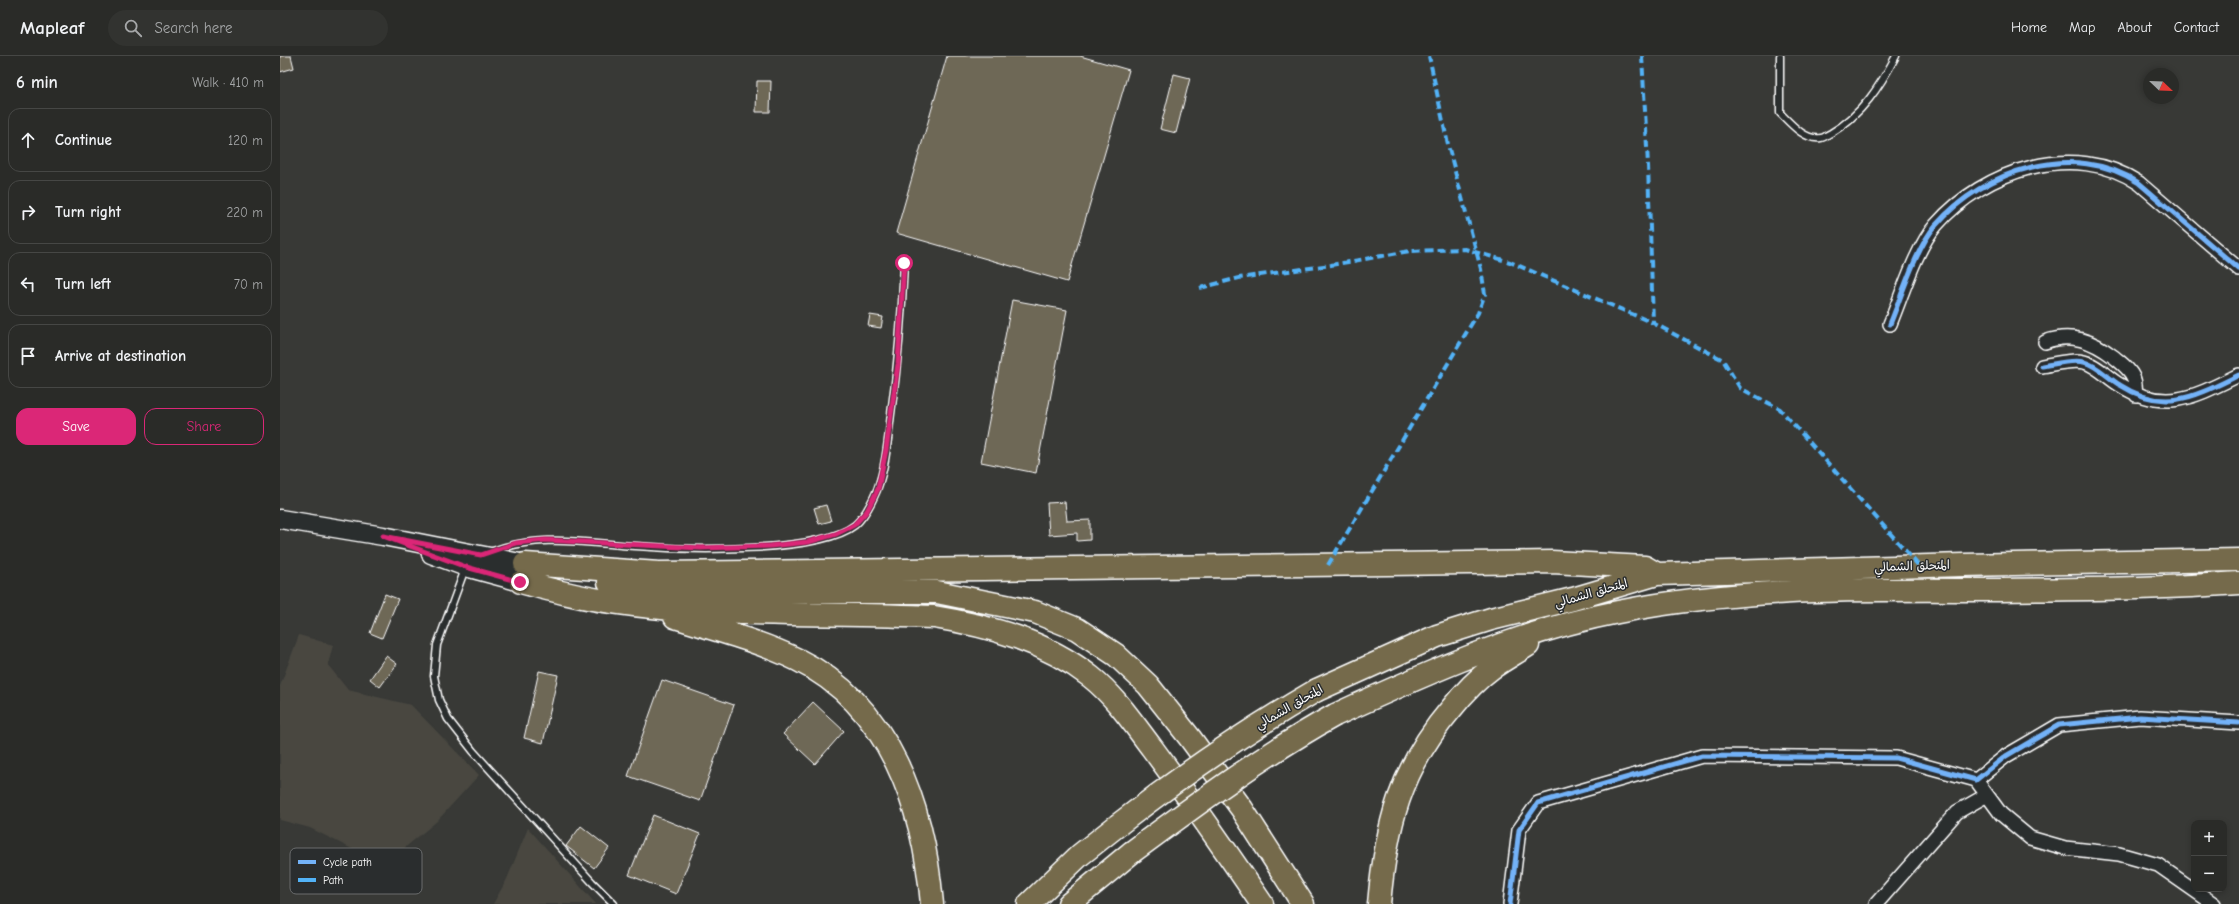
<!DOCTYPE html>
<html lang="en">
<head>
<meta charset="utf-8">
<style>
	body { margin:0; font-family:"Comic Neue","Playpen Sans Arabic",sans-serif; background:#323330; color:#f1f3f6 }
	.controls { position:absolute; right:12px; bottom:12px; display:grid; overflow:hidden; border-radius:8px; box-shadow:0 2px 6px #0003 }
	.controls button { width:36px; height:36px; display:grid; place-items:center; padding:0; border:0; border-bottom:1px solid #464745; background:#2a2b28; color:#f1f3f6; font:20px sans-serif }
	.compass { position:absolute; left:1863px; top:12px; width:36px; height:36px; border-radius:50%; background:#2a2b28; box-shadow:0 2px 6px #0003; rotate:113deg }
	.stop { position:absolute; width:12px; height:12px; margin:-9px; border:3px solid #db2777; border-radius:50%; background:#fff }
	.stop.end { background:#db2777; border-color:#fff; box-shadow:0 1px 4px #0008 }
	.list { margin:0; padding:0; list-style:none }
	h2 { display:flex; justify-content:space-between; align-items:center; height:52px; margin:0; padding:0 16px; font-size:17px }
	h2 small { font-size:13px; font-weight:400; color:#a5a7a8 }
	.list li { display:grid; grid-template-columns:26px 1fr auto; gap:12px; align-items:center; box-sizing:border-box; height:64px; margin:0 8px 8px; padding:0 8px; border:1px solid #464745; border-radius:12px }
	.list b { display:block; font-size:15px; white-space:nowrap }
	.list em { font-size:13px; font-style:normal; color:#a5a7a8 }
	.actions { display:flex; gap:8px; padding:12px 16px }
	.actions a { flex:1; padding:9px 0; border:1px solid #db2777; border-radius:12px; text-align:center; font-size:14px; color:#db2777 }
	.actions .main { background:#db2777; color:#fff }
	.icon { flex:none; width:22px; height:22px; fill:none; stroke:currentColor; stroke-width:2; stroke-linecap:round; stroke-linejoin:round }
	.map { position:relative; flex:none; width:1959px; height:848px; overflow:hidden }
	header { display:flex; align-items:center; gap:24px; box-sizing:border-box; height:56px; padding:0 20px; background:#2a2b28; border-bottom:1px solid #464745 }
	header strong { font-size:19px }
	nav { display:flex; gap:22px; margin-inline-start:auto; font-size:14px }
	.search { width:280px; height:36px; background:#323330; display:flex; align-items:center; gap:10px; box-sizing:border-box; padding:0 14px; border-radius:22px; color:#a5a7a8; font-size:15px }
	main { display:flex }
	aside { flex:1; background:#2a2b28 }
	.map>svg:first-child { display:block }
	.built { fill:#484740 }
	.building { fill:#6e6757; stroke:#fff }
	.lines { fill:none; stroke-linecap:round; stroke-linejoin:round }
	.lane-casing { stroke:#fff; stroke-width:9 }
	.street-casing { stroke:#fff; stroke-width:16 }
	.secondary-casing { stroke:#fff; stroke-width:21 }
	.highway-casing { stroke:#fff; stroke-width:25 }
	.lane { stroke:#2a2d2e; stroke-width:6 }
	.street { stroke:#2a2d2e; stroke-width:13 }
	.secondary { stroke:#2a2d2e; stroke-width:18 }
	.highway { stroke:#756b4b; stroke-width:22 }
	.highway-bridge-casing { stroke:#fff; stroke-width:25; stroke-linecap:butt }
	.highway-bridge { stroke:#756b4b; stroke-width:22 }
	.quiet { stroke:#52b3f8; stroke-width:4; stroke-dasharray:8 4; stroke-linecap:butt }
	.cycleway-casing { stroke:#2a2d2e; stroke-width:8 }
	.cycleway { stroke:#73b2f8; stroke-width:5 }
	.route { stroke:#db2777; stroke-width:5 }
	.labels { text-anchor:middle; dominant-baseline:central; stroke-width:3; stroke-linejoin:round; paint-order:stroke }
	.street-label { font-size:12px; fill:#fff; stroke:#2a2d2e }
	.key { fill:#2a2d2e; stroke:#6a6c6d; stroke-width:1 }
	.key-label { font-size:11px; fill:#fff }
</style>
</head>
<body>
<header>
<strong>Mapleaf</strong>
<div class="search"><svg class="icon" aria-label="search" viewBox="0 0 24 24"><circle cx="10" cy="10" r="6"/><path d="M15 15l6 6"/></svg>Search here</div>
<nav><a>Home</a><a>Map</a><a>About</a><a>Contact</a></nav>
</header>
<main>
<aside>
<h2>6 min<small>Walk · 410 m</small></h2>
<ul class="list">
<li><svg class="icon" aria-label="ahead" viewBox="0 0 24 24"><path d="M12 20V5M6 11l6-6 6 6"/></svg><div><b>Continue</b></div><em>120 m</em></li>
<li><svg class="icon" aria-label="right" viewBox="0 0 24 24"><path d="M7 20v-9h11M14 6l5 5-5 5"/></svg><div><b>Turn right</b></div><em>220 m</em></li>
<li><svg class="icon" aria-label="left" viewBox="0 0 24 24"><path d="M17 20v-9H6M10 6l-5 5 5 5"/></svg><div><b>Turn left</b></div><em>70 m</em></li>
<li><svg class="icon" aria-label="arrive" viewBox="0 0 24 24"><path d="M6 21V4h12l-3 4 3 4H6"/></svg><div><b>Arrive at destination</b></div></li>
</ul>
<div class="actions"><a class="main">Save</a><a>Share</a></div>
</aside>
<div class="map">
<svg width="1959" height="848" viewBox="0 0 1959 848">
	<rect width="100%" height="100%" fill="#383936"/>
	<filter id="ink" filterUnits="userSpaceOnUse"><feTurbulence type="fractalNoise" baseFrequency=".025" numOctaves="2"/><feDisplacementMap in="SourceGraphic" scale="8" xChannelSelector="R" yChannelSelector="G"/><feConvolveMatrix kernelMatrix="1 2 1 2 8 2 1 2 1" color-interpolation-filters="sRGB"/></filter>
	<g filter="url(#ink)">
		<!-- built -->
		<path class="built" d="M19,579L53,589L48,609L68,634L131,649L199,719L157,765L104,809L30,772L0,764V630Z
			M248,772L316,848H213L227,823Z"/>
		<!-- building -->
		<path class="building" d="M0,0H11L14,12L0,16Z
			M667,0H800L849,14L787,226L616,177Z
			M894,18L910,22L896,77L880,73Z
			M477,25H491L490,56H476Z
			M732,244L787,254L756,417L701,406Z
			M590,259L603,261L601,272L588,270Z
			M785,446L787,465L810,464V484L797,485V477L769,479L767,447Z
			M546,449L551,465L539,468L534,452Z
			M105,538L118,543L102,582L90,577Z
			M106,600L117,608L100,631L90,623Z
			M259,615L278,619L263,687L244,682Z
			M382,624L454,649L420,745L348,720Z
			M533,646L564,675L535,708L503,678Z
			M373,759L420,778L396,838L349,819Z
			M301,770L329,792L314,812L286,790Z"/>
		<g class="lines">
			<!-- lane casing -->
			<g class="lane-casing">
				<path id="lane" d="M1500,0V57C1510,67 1525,85 1541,82C1544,82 1548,78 1551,77C1582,59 1600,30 1616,0
					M210,496C259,477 306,487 356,490C403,494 539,498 575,469C585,460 592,446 597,434C606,410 608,383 611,358C618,308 622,258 624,207
					M185,513L157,589L154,620L159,644L168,663L193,695L312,826L334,848"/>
			</g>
			<!-- street casing -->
			<g class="street-casing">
				<path id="street" d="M1610,268C1622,239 1636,192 1656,169C1704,114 1794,84 1859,127L1959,213
					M1765,286C1791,276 1813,285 1834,301C1841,307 1849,312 1853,321C1856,326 1855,333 1856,339
					M1762,310C1775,308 1792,303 1804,306C1817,309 1829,323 1840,329C1885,358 1916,340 1959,319
					M1696,724L1721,758L1750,782L1785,792L1839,798L1878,809L1934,848
					M1230,848L1239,774L1258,747L1422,700L1616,702L1696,724L1726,700L1779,669L1860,661L1959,667
					M1596,848L1677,756L1707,739"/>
			</g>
			<!-- secondary casing -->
			<g class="secondary-casing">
				<path id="secondary" d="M0,463L103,480L245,508
					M151,498L186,511L241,526"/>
			</g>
			<!-- highway casing -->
			<g class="highway-casing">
				<path id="highway" d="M245,508L379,517L1272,506L1365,511L1377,518
					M241,526C271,534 301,542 332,546C438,562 547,556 654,561C710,570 765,585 811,621C835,640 853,667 872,692C910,743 946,795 982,848
					M329,526L362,532L407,536H657L755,556L797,573L836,599L868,629L910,682L962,753L1023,848
					M395,561C436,574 479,585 518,604C610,649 644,752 652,848
					M1037,634L1157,580L1211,563L1293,543L1377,518L1683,509L1959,504
					M1055,659C1147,617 1240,575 1338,556C1468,530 1592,534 1722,534C1801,533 1881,533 1959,527
					M749,848L800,799L838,769
					M789,848L852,796
					M1099,848C1106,770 1120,713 1171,653C1183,638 1197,623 1212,612C1223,604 1236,597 1248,589"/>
			</g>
			<!-- lane -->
			<use href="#lane" class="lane"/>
			<!-- street -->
			<use href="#street" class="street"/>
			<!-- secondary -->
			<use href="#secondary" class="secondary"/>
			<!-- highway -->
			<use href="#highway" class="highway"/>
			<!-- highway-bridge casing -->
			<g class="highway-bridge-casing">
				<path id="highway-bridge" d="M838,769C902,719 966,675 1037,634
					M852,796C918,747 983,699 1055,659"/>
			</g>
			<!-- highway-bridge -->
			<use href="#highway-bridge" class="highway-bridge"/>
			<!-- quiet -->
			<path class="quiet" d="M1362,0L1368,109L1373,267
				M920,232L959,222L1051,209L1130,195L1185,193L1230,206L1373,267L1443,304L1460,332L1500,353L1639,510
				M1048,509L1198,257L1205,238L1201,213L1169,93L1149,0"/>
			<!-- cycleway casing -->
			<g class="cycleway-casing">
				<path id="cycleway" d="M1610,268C1622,239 1636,192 1656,169C1704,114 1794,84 1859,127L1959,213
					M1762,310C1775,308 1792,303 1804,306C1817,309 1829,323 1840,329C1885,358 1916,340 1959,319
					M1230,848L1239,774L1258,747L1422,700L1616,702L1696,724L1726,700L1779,669L1860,661L1959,667"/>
			</g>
			<!-- cycleway -->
			<use href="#cycleway" class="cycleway"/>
		</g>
	</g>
	<g class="lines" filter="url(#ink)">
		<!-- route -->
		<path class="route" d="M240,526L186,511L103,480L201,499L236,487L265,484L421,492L490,490L528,486L556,478L574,469L587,455L598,433L606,394L618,308L624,207"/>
	</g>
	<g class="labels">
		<!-- street labels -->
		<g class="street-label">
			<text transform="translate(1632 510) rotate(-2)">المتحلق الشمالي</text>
			<text transform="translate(1311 537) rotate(-16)">المتحلق الشمالي</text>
			<text transform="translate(1009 651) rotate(-30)">المتحلق الشمالي</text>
		</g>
	</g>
	<!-- legend -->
	<rect x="10" y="792" width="132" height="46" rx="6" class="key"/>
	<rect x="18" y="804" width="18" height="4" fill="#73b2f8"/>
	<rect x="18" y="822" width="18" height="4" fill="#52b3f8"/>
	<g class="key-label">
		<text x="43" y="810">Cycle path</text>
		<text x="43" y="828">Path</text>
	</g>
</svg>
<div class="controls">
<button>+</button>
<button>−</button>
</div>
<svg class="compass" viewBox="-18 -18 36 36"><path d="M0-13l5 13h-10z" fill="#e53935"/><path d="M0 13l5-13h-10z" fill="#a5a7a8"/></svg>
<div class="stop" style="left:624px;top:207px"></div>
<div class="stop end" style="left:240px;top:526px"></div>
</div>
</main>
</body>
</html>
